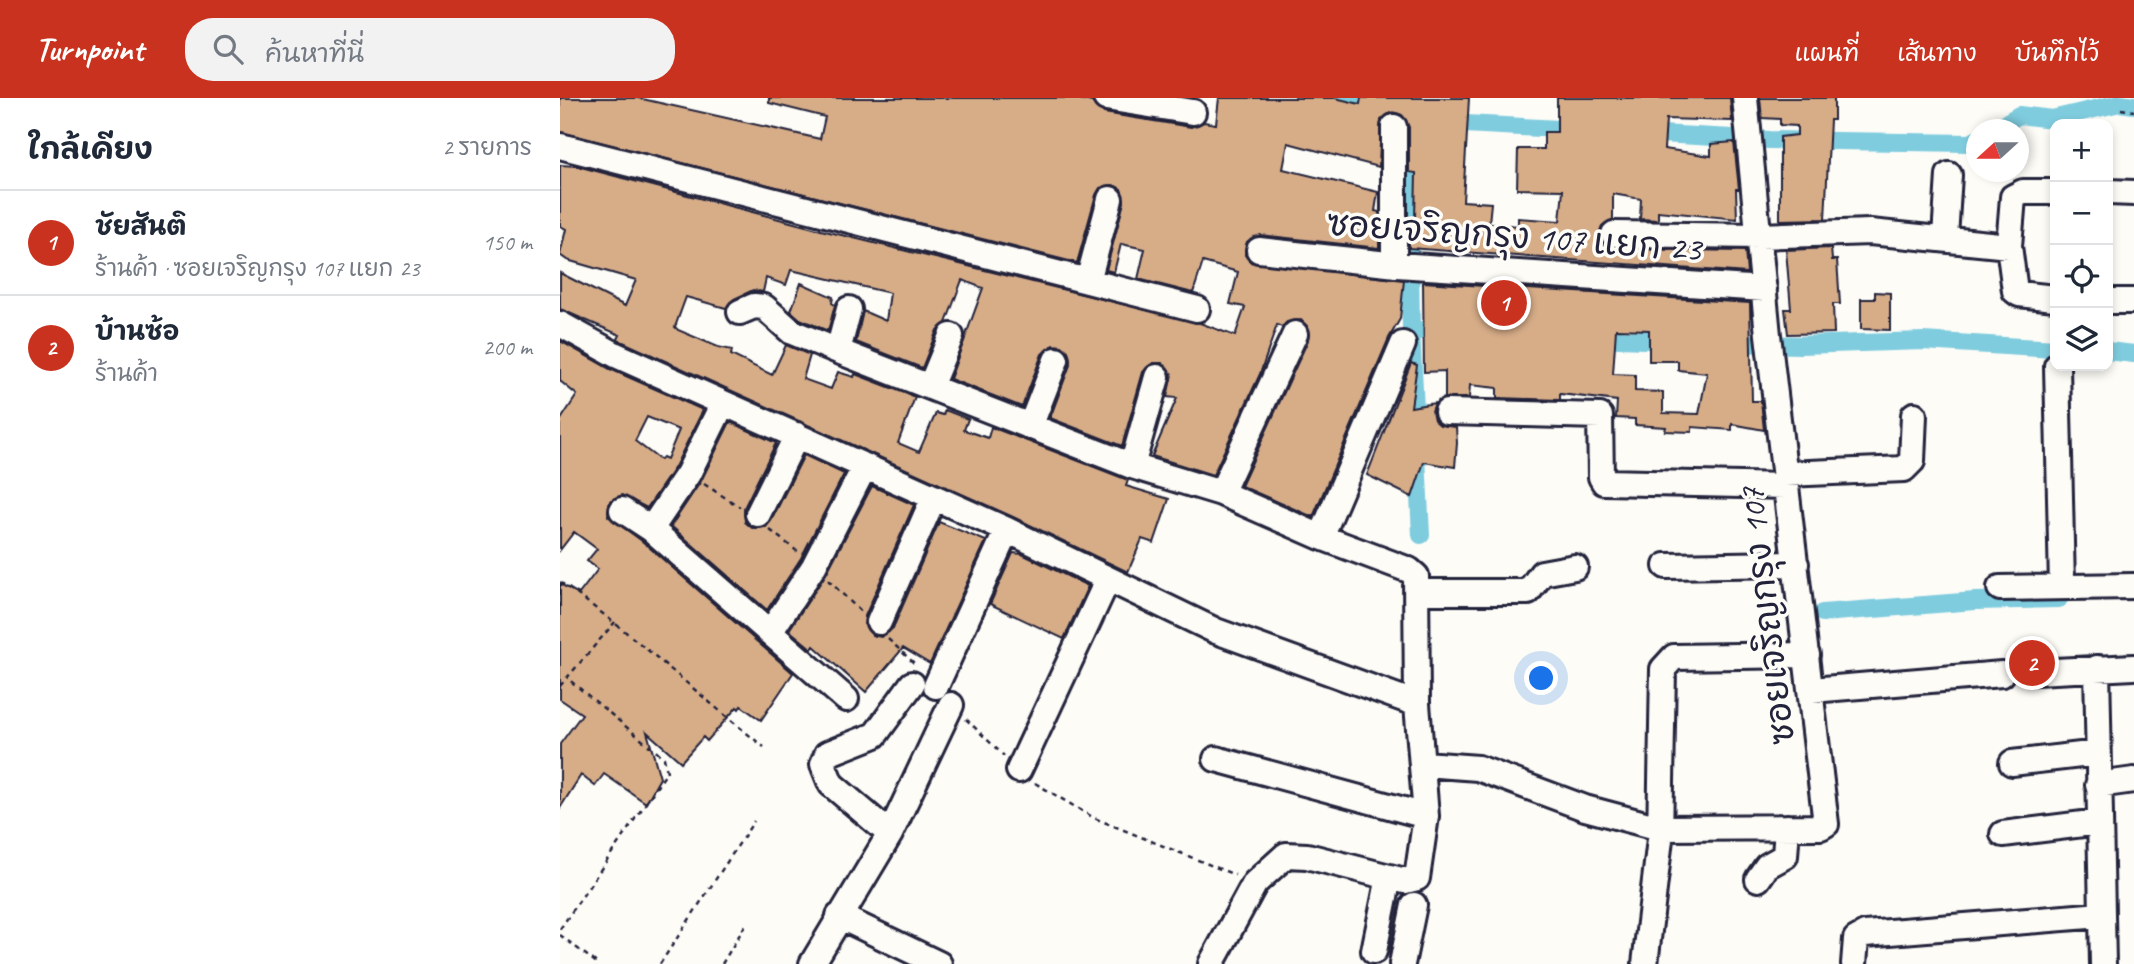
<!DOCTYPE html>
<html lang="th">
<head>
<meta charset="utf-8">
<style>
	body { margin:0; font-family:Caveat,"Playpen Sans Thai",sans-serif; background:#f2f2f3; color:#1f2937 }
	.controls { position:absolute; right:21px; top:21px; display:grid; overflow:hidden; border-radius:14px; box-shadow:0 4px 10px #0003 }
	.controls button { width:63px; height:63px; display:grid; place-items:center; padding:0; border:0; border-bottom:2px solid #e0e1e3; background:#fff; color:#1f2937; font:35px sans-serif }
	.compass { position:absolute; left:1406px; top:21px; width:63px; height:63px; border-radius:50%; background:#fff; box-shadow:0 4px 10px #0003; rotate:249deg }
	.you { position:absolute; left:982px; top:581px; width:24px; height:24px; margin:-18px; border:5px solid #fff; border-radius:50%; background:#1a73e8; box-shadow:0 0 0 10px #1a73e833 }
	.badge { display:grid; place-items:center; width:46px; height:46px; border-radius:50%; background:#c8321e; color:#fff; font-size:23px; font-weight:700 }
	.pin { position:absolute; translate:-50% -50%; border:4px solid #fff; box-shadow:0 2px 7px #0006 }
	.list { margin:0; padding:0; list-style:none }
	h2 { display:flex; justify-content:space-between; align-items:center; height:91px; margin:0; padding:0 28px; font-size:30px }
	h2 small { font-size:23px; font-weight:400; color:#747a83 }
	.list li { display:grid; grid-template-columns:46px 1fr auto; gap:21px; align-items:center; box-sizing:border-box; height:105px; padding:0 28px; border-top:2px solid #e0e1e3 }
	.list b { display:block; font-size:26px; white-space:nowrap }
	.list p { margin:0; font-size:23px; white-space:nowrap; color:#747a83 }
	.list em { font-size:23px; font-style:normal; color:#747a83 }
	.icon { flex:none; width:38px; height:38px; fill:none; stroke:currentColor; stroke-width:2; stroke-linecap:round; stroke-linejoin:round }
	.map { position:relative; flex:none; width:1574px; height:866px; overflow:hidden }
	header { display:flex; align-items:center; gap:42px; box-sizing:border-box; height:98px; padding:0 35px; background:#c8321e; color:#fff }
	header strong { font-size:33px }
	nav { display:flex; gap:38px; margin-inline-start:auto; font-size:24px }
	.search { width:490px; height:63px; background:#f2f2f3; display:flex; align-items:center; gap:18px; box-sizing:border-box; padding:0 24px; border-radius:28px; color:#747a83; font-size:26px }
	main { display:flex }
	aside { flex:1; background:#fff }
	.map>svg:first-child { display:block }
	.lines { fill:none; stroke-linecap:round; stroke-linejoin:round }
	.canal { stroke:#7fccde; stroke-width:18 }
	.building { fill:#d7ad88; stroke:#22223b; stroke-width:2; fill-rule:evenodd }
	.minor-casing { stroke:#22223b; stroke-width:30 }
	.path { stroke:#22223b; stroke-width:2.5; stroke-dasharray:5 5; stroke-linecap:butt }
	.minor { stroke:#fdfcf7; stroke-width:24 }
	.labels { text-anchor:middle; dominant-baseline:central; stroke-width:7; stroke-linejoin:round; paint-order:stroke }
	.street-label { font-size:35px; fill:#22223b; stroke:#fdfcf7 }
</style>
</head>
<body>
<header>
<strong>Turnpoint</strong>
<div class="search"><svg class="icon" aria-label="search" viewBox="0 0 24 24"><circle cx="10" cy="10" r="6"/><path d="M15 15l6 6"/></svg>ค้นหาที่นี่</div>
<nav><a>แผนที่</a><a>เส้นทาง</a><a>บันทึกไว้</a></nav>
</header>
<main>
<aside>
<h2>ใกล้เคียง<small>2 รายการ</small></h2>
<ul class="list">
<li><span class="badge">1</span><div><b>ชัยสันติ</b><p>ร้านค้า · ซอยเจริญกรุง 107 แยก 23</p></div><em>150 m</em></li>
<li><span class="badge">2</span><div><b>บ้านซ้อ</b><p>ร้านค้า</p></div><em>200 m</em></li>
</ul>
</aside>
<div class="map">
<svg width="1574" height="866" viewBox="0 0 1574 866">
	<rect width="100%" height="100%" fill="#fdfcf7"/>
	<filter id="ink" filterUnits="userSpaceOnUse"><feTurbulence type="fractalNoise" baseFrequency=".0143" numOctaves="2"/><feDisplacementMap in="SourceGraphic" scale="14" xChannelSelector="R" yChannelSelector="G"/><feConvolveMatrix kernelMatrix="1 2 1 2 8 2 1 2 1" color-interpolation-filters="sRGB"/></filter>
	<g filter="url(#ink)">
		<g class="lines">
			<!-- canal -->
			<path class="canal" d="M778,0L848,23L1019,32
				M848,23L851,232L856,332
				M1434,32L1459,17L1492,21L1560,5L1574,7
				M1082,35L1209,42L1411,45L1416,42
				M851,232L887,233
				M1034,240L1111,243
				M1167,245L1240,247L1363,243L1495,251
				M1548,253L1574,256
				M857,360L861,437
				M1262,515L1415,503L1499,501"/>
		</g>
		<!-- building -->
		<path class="building" d="M0,0H78L260,41L265,19L209,5V0H515L532,4L544,15L631,29L644,24L656,26L659,0H775L800,6L801,0H909L903,103L931,105L929,125L958,128V120L1000,123L1003,92L957,91L958,51H984V34H997V0H1170L1172,23L1106,21L1104,51L1151,58V46L1174,44L1179,91H1176L1177,121L1098,113V122L1080,121L1081,101L1053,96V121L1042,128L1039,136L1046,148L1054,151L1185,153L1187,175L849,150V119L855,120L856,75L849,74V29L842,17L833,14L821,22L819,69L728,45L723,71L818,94L815,113L819,114V150L700,137L687,144L685,157L690,164L844,182L840,221L829,240L753,419L681,388L748,242L747,228L741,222L727,224L722,229L717,227L700,276L653,377L592,358L617,300L607,299L612,276L602,265H593L583,274L562,348L490,320L510,267L508,253L502,248L493,247L482,256L462,309L390,281L423,190L402,182L386,225L377,232L362,270L296,244L303,213L326,223L330,195L231,172L226,187L206,180L203,194L193,192L174,201L166,210L126,199L115,229L118,232L158,249L172,252L171,257L212,277L226,247L250,257L243,281L271,291L278,274L294,279L295,276L355,299L338,345L359,354L376,315L383,317L385,312L408,321L404,332L428,340L431,329L568,382L566,388L609,401L594,445L582,441L568,474L453,419L63,244L58,241L60,237L0,211V175L65,208L76,182L7,162L0,157L6,131L0,128V67L17,68L261,132L640,225L675,238L685,209L670,206L678,174L643,164L633,195L578,181L585,151L561,146L554,174L546,172L564,104L561,91L553,87L540,90L536,97L517,165L0,34Z
			M1200,0H1274V22H1270L1265,121L1220,122V39L1237,37V28L1220,27V21L1202,20Z
			M1271,150L1272,162H1277L1280,206H1273L1274,235L1228,236L1225,211H1231L1226,152Z
			M863,184L924,188L923,196L953,200V190L1190,205L1192,303H1201L1204,332L1172,326V332L1132,329V334L1105,333L1106,329L1075,327V321L1056,320L1057,303L1000,296V302L937,300V290L910,287L909,300H885V273L864,274ZM1056,231L1089,232V263H1118V272L1147,275L1139,316L1103,315V294L1075,293V277L1053,276Z
			M241,185L273,199L272,205L275,207L268,233L240,221L231,213Z
			M1315,194L1330,195V232L1301,231V201H1315Z
			M0,243L50,271L143,312L115,369L87,410L62,397L50,403L48,418L82,443L233,575L201,622L181,608L179,611L177,609L147,643L143,639L121,664L87,634L100,680L86,705L44,676L35,688L21,677L0,710V646L22,616L0,601V486L19,496L38,471L27,463L37,451L14,434L0,452V323L17,297L0,283ZM87,319L119,332L107,361L103,359L100,362L75,343Z
			M851,265L857,267L851,309L875,305L872,313L874,322L880,327L896,329L897,345L895,369L864,364L852,399L807,377Z
			M170,324L216,345L184,410L185,424L192,430L206,429L211,423L244,357L284,376L241,460L207,512L111,428L141,383Z
			M312,388L354,407L305,518L304,526L312,537L321,539L333,530L379,424L426,443L370,566L343,550L306,594L254,548L252,551L229,532L266,476Z
			M453,455L462,456L528,488L504,541L430,506Z"/>
		<g class="lines">
			<!-- minor casing -->
			<g class="minor-casing">
				<path id="minor" d="M546,0L633,14
					M0,48L637,211
					M1495,94H1463L1453,99L1449,148L1455,193L1459,196L1495,200
					M1548,94L1574,95
					M1054,136L1199,138L1310,134L1449,148
					M1385,139L1389,77
					M699,152L837,167L1204,191
					M834,167V29
					M528,183L550,101
					M1548,203H1574
					M180,214L194,208L204,209L232,234L278,253L572,368L661,395L761,439L849,472L856,478L857,606L866,718L857,780L845,783L747,758L726,757L695,785L651,866
					M0,226L56,257L447,432L656,533L857,606
					M278,253L289,211
					M1497,268L1502,488
					M370,289L391,238
					M887,314L1040,318L1041,379L1044,384L1227,388
					M470,329L496,262
					M572,368L597,279
					M1225,376L1344,371L1352,363L1354,317
					M661,395L735,236
					M62,412L91,431L286,601
					M198,416L237,337
					M91,431L128,376L163,305
					M761,439L843,246
					M1106,468L1236,466
					M1440,490L1574,488
					M858,494H968L982,475L1015,469
					M319,524L374,399
					M211,533L254,468L305,368
					M1537,570L1543,866
					M1475,574L1574,569
					M376,588L447,432
					M1252,592L1442,576
					M656,661L866,718
					M1452,665L1538,655
					M864,666L918,670L1025,710L1100,730L1261,729L1266,726L1208,237L1185,0
					M459,672L548,481
					M1538,687L1574,682
					M330,736L271,686L263,666L267,656L315,637L352,586
					M1443,736L1539,724
					M1198,781L1207,768L1225,758L1227,729
					M279,818L379,866
					M814,853L829,779
					M252,866L330,736L391,607
					M842,866L854,807
					M1085,866L1100,741L1103,571L1114,559L1247,557
					M1294,866L1296,841L1305,836L1541,817"/>
			</g>
			<!-- path -->
			<path class="path" d="M1561,11L1574,13
				M144,386L180,409
				M210,432L238,454
				M268,482L301,514
				M0,484C71,534 136,595 204,649
				M328,541L354,565
				M0,588L55,524
				M406,621L444,658
				M475,685L534,720L675,777
				M0,831L107,674L104,660L7,580
				M0,837L38,866
				M100,866L194,723
				M162,866L186,826"/>
			<!-- minor -->
			<use href="#minor" class="minor"/>
		</g>
	</g>
	<g class="labels">
		<!-- street labels -->
		<g class="street-label">
			<text transform="translate(954 138) rotate(4)">ซอยเจริญกรุง 107 แยก 23</text>
			<text transform="translate(1207 518) rotate(-97)">ซอยเจริญกรุง 107</text>
		</g>
	</g>
</svg>
<div class="controls">
<button>+</button>
<button>−</button>
<button><svg class="icon" aria-label="locate" viewBox="0 0 24 24"><circle cx="12" cy="12" r="6"/><path d="M12 2v4M12 18v4M2 12h4M18 12h4"/></svg></button>
<button><svg class="icon" aria-label="layers" viewBox="0 0 24 24"><path d="M12 4l9 5-9 5-9-5zM3 14l9 5 9-5"/></svg></button>
</div>
<svg class="compass" viewBox="-18 -18 36 36"><path d="M0-13l5 13h-10z" fill="#e53935"/><path d="M0 13l5-13h-10z" fill="#747a83"/></svg>
<div class="you"></div>
<div class="pin badge" style="left:944px;top:205px">1</div>
<div class="pin badge" style="left:1472px;top:565px">2</div>
</div>
</main>
</body>
</html>
